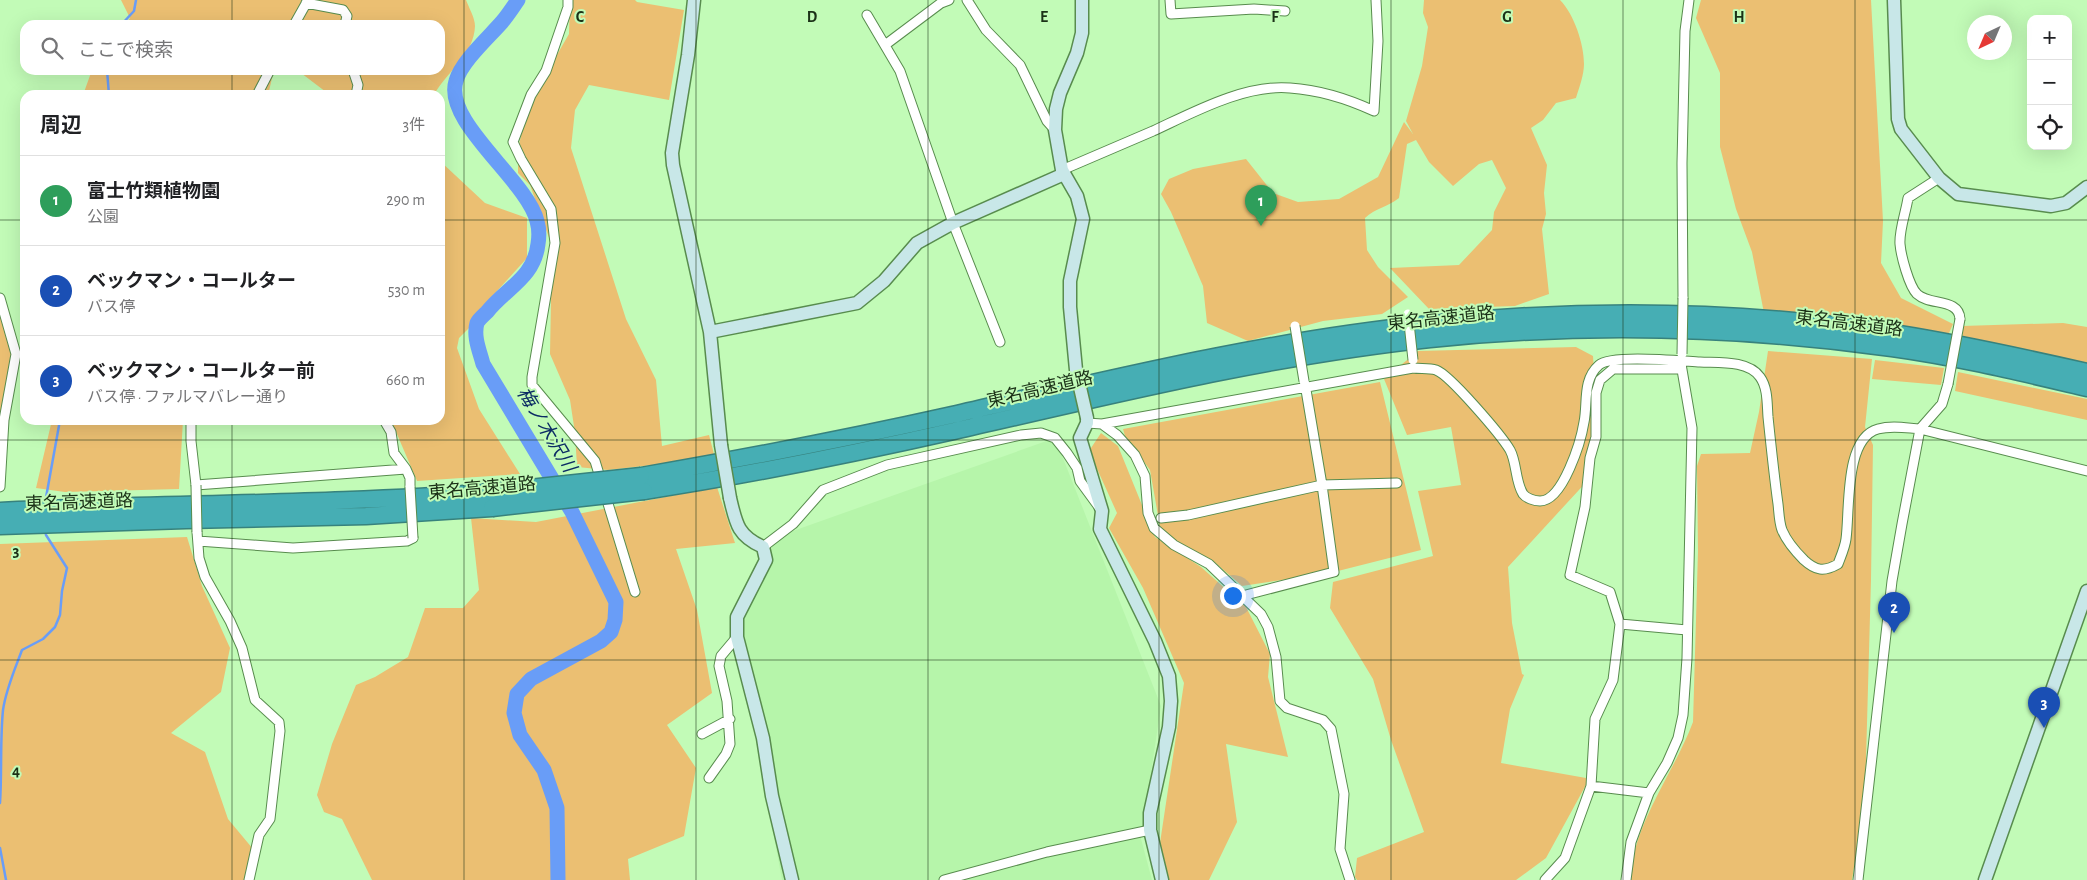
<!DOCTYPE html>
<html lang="ja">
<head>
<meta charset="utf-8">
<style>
	body { margin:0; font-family:"Alegreya Sans","Noto Sans JP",sans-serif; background:#f6f6f6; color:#202124 }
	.controls { position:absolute; right:15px; top:15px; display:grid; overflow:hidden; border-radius:10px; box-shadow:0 5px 20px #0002 }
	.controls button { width:45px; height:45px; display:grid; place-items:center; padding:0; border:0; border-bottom:1px solid #e0e0e0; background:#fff; color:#202124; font:25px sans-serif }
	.compass { position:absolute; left:1967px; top:15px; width:45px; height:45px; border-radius:50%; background:#fff; box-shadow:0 5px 20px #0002; rotate:224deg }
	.you { position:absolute; left:1232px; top:595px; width:18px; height:18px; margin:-12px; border:4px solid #fff; border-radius:50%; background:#1a73e8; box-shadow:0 0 0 8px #1a73e833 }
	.badge { display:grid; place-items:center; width:32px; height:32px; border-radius:50%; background:#db2777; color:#fff; font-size:16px; font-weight:700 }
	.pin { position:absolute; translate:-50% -41px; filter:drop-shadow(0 1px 2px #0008) }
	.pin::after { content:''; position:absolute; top:26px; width:18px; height:15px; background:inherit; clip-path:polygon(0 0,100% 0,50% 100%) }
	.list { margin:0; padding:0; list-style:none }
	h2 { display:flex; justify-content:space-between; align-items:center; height:65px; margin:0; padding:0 20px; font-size:21px }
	h2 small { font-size:16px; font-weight:400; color:#757577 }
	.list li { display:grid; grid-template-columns:32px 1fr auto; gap:15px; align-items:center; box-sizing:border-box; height:90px; padding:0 20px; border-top:1px solid #e0e0e0 }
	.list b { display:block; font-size:19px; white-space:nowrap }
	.list p { margin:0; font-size:16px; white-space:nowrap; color:#757577 }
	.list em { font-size:16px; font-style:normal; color:#757577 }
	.icon { flex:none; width:28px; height:28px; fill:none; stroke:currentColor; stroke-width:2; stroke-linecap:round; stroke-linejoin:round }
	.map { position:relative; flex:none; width:2087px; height:880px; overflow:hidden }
	.search { position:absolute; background:#fff; box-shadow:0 5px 20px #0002; left:20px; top:20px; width:425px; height:55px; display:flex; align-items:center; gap:12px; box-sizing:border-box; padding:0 18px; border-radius:15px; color:#757577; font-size:19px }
	.panel { position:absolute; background:#fff; box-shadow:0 5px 20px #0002; left:20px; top:90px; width:425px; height:335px; border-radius:15px }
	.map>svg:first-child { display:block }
	.built { fill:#b6f5aa }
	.green { fill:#ebbf72 }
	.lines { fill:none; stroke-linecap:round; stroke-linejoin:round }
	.stream { stroke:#699df7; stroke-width:2.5 }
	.river { stroke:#699df7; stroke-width:15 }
	.street-casing { stroke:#588c4e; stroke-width:11 }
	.secondary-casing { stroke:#588c4e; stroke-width:15 }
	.highway-casing { stroke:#37827d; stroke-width:19 }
	.street { stroke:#fff; stroke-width:9 }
	.secondary { stroke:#c8e7e8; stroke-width:12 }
	.highway { stroke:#46aeb4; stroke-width:16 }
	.street-bridge-casing { stroke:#588c4e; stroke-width:11; stroke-linecap:butt }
	.secondary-bridge-casing { stroke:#588c4e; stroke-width:15; stroke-linecap:butt }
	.highway-bridge-casing { stroke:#37827d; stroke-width:19; stroke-linecap:butt }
	.street-bridge { stroke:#fff; stroke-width:9 }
	.secondary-bridge { stroke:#c8e7e8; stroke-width:12 }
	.highway-bridge { stroke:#46aeb4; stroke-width:16 }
	.grid { fill:none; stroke:#1b3117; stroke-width:1; stroke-opacity:0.55 }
	.labels { text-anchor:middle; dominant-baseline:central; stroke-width:4; stroke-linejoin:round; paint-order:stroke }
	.street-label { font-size:18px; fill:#1b3117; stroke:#c2fbb7 }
	.water-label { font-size:19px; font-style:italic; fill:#0c2c64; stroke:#c2fbb7 }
	.grid-label { font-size:16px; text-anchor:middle; font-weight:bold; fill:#1b3117; stroke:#c2fbb7; stroke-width:4; stroke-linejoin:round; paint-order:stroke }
</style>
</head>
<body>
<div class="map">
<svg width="2087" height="880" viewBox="0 0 2087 880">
	<rect width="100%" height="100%" fill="#c2fbb7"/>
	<!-- built -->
	<path class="built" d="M1055,438L1161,706L1141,839L1152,880H782L737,637L776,537Z"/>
	<!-- green -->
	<path class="green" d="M121,0H308L294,25H124L130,18Z
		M311,0H466C469,8 475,18 475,26C474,55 447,71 434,95H330L297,70H440V25H298Z
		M570,0H635L637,2L684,10L669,100L589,85L575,110L571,148L626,319L656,380L662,446L709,435L715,458L608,470L577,467L575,433L570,400L550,354L552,246L530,185L518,173V149L528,105L569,34Z
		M1424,0H1560C1574,14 1584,44 1584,64C1584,75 1579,88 1576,98L1556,103L1543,120L1531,128L1547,165L1544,193L1546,214L1542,229L1549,294L1515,306L1429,309L1390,268L1459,265L1492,230L1494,212L1506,188L1492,160L1479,164L1453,186L1429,162L1416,140L1407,144L1399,198C1388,207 1375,208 1365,218L1367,250L1378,267L1408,297L1382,314L1323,321L1248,341L1207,323L1203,286L1171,212L1161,194L1169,179L1193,169L1246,159L1273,193L1298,202L1339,199L1378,177L1404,122L1413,134L1406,121L1422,66L1428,27L1423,13Z
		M1701,0H1871L1883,221L1881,263L1901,298L1953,324L1946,340L1764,313L1752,252L1736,209L1720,147V73L1696,18Z
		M92,70H274L268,95H83Z
		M440,161L485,203L527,218V258L487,302L474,323L459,338L457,348L479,409L520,474L417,481L391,420H440Z
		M0,301L14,365L0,473Z
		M2063,323L2087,327V365L1963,341L1962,326Z
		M1576,347L1593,356L1598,433L1590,478L1508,567L1512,623L1522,674L1524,675L1510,709L1501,763L1586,778L1587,783L1546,858L1516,880H1357L1355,877L1357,858L1424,832L1391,740L1373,679L1330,608L1333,582L1433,556L1418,491L1461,485L1451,427L1407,435L1384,379L1418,351Z
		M1768,351L1872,359L1865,427L1873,445L1871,580L1865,795L1852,880H1631C1631,827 1674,773 1693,722L1698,551L1697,466L1701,454L1750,453L1759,412Z
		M1875,360L1944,368L1941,385L1872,379Z
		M1958,372L2087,399V420L1955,391Z
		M1380,382L1421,550L1334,572L1242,586L1212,560L1178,543L1160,527L1150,470L1125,436L1123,429Z
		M52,420H183L179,489L65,492L36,488Z
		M1101,433L1118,446L1155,537L1201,567L1246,607L1270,654L1268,677L1288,757L1226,744L1237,822L1209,880H1168L1167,878L1160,843L1184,683L1143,588L1109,528L1117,513L1089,451Z
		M717,487L735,543L676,549L697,610L712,693L667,725L696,768L684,836L628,859L630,880H372L342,819L324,812L317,795L332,744L356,685L375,677L408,657L425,608H463L479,590L471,518L536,522Z
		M187,537L202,586L230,648L221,692L171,733L205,752L228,819L253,849L247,880H0V544Z"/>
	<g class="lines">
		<!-- stream -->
		<path class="stream" d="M121,25L134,11L136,0
			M107,70L109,95
			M45,503L60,420
			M0,803C2,773 0,739 3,710C6,689 15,669 22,650L43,639L55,627L60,615L62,591L67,568L46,535L45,531
			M0,848L6,880"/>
		<!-- river -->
		<path class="river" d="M518,0C513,7 508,15 502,22C489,37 461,62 456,81C443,122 527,180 537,221C539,228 539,238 538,244C534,278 506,288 487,312C484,315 479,319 477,323C473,337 480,352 483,364L572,512L616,602L615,620L611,632L601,641L531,679L517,694L514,713L520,735L544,770L557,808L558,880"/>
		<!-- street casing -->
		<g class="street-casing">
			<path id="street" d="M568,0V7L546,71L531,95L513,142L521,159L551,209L555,243L532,377V385L595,461L635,592
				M967,0L986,30L1020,65L1047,121L1055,130
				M1170,0L1171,14L1254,9L1285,11
				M306,3L343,10L347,16L345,25
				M867,15L900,71L953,223L1000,342
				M294,25L308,0
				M885,45L941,3L949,0
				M353,70L358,85L356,95
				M257,95L270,70
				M1062,170C1093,157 1123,144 1153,131C1194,112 1245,84 1290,88C1320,90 1348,99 1374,111L1378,41L1376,0
				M1939,178L1908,198C1906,212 1899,230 1900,244C1901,256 1909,286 1917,294C1930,306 1959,298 1960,319
				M0,298L16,354L4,420L0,487
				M1683,298L1682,163L1685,31L1689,0
				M191,420V441L196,485L406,469
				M384,420L391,432L394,453L406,469L410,478V487
				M1087,423L1102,424L1413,368C1420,369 1429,368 1436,370C1450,375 1501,435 1510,450C1517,463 1515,481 1523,494C1526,498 1534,501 1540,501C1563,501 1581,441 1584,422C1588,403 1582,380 1599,365C1611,354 1681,361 1700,362C1718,363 1748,360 1760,377C1768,388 1767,404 1768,417C1771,446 1774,475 1778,504C1779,512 1779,522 1782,530C1787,542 1795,551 1804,560C1816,571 1824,572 1838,564C1841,556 1845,547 1846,539C1850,510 1844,438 1878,429C1892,425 1906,428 1920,429L2087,471
				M1102,424L1117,435L1135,455L1145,476L1148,513L1154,528L1174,545L1209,564L1261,614L1268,627L1276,657L1280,701L1287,708L1323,720L1331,729L1344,794L1340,849L1350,880
				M1161,518L1188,515L1322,485L1397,483
				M197,532L199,558L205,577L230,621L242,648L255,700L279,722L280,731L270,819L259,835L249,880
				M198,541L293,548L407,541L413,538
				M763,547L793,524L823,490L887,465L1021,435L1041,433L1055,438L1067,453L1077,468L1080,481L1099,507
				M1242,596L1334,572L1322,485L1305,384
				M1620,624L1687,630
				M702,734L730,719
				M709,778L726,754L730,744L727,701L719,666L721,656L737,637
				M1591,786L1649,793
				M944,880L1047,852L1150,830
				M1545,880L1565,858L1591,786L1595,719L1613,680L1620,624L1610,592L1570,575L1585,507L1590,458L1596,437V393L1600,380L1613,369H1681
				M1626,880L1631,842L1649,793L1667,763L1678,738L1683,715L1687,658L1692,428L1681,364
				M1858,880L1892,581L1902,524L1920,429L1942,404L1948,384"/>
		</g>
		<!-- secondary casing -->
		<g class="secondary-casing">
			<path id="secondary" d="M694,0L688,55L672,153L673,165L710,332L721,445
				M1894,0L1898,119L1901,129L1939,178L1958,194L2051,206L2066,203L2087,187
				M710,332L857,303L884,281L917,243L953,223L1064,174
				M1076,370L1070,307V281L1083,219L1077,196L1062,170L1055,130L1056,109L1060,93L1077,53L1082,33V0
				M1087,418V423L1080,438L1102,511L1100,529L1155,641L1169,676L1171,701L1169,727L1150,813V830L1162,880
				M730,498C736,524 738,536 763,547L766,560L737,617V637L763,738L772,796L792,880
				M1985,880L2087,591"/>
		</g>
		<!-- highway casing -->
		<g class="highway-casing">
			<path id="highway" d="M641,476C745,458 849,438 952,415C1110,379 1268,340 1429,324C1585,308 1745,310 1899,334C1962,344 2025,358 2087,372
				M644,491C748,475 852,454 954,431C1112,395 1269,356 1430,339C1584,323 1740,327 1892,348C1958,357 2023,373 2087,388
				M0,511C164,503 328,505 491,492
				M0,526L186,520L366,516L492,508"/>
		</g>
		<!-- street -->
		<use href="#street" class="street"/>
		<!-- secondary -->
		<use href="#secondary" class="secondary"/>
		<!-- highway -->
		<use href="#highway" class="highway"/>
		<!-- street-bridge casing -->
		<g class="street-bridge-casing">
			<path id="street-bridge" d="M1408,314L1413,360
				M1295,326L1304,381
				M1682,354L1683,298
				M1948,384L1960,319
				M196,485L197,532
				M410,487L413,538"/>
		</g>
		<!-- secondary-bridge casing -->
		<g class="secondary-bridge-casing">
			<path id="secondary-bridge" d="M1076,370L1087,418
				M721,445L730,498"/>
		</g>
		<!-- highway-bridge casing -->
		<g class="highway-bridge-casing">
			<path id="highway-bridge" d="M491,492L641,476
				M492,508L644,491"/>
		</g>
		<!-- street-bridge -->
		<use href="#street-bridge" class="street-bridge"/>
		<!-- secondary-bridge -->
		<use href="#secondary-bridge" class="secondary-bridge"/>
		<!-- highway-bridge -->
		<use href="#highway-bridge" class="highway-bridge"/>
	</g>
	<!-- grid -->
	<path class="grid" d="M232,0V25M464,0V880M696,0V880M928,0V880M1159,0V880M1391,0V880M1623,0V880M1855,0V880M232,70V95M0,220H25M440,220H2087M232,420V880M0,440H2087M0,660H2087"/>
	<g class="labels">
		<!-- street labels -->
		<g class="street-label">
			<text transform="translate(1441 319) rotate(-6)">東名高速道路</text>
			<text transform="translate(1849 324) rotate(7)">東名高速道路</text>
			<text transform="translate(1040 390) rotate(-13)">東名高速道路</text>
			<text transform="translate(482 489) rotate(-5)">東名高速道路</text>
			<text transform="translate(79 503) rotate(-2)">東名高速道路</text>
		</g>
		<!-- water labels -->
		<g class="water-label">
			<text transform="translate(546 430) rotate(59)">梅ノ木沢川</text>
		</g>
	</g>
	<g class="grid-label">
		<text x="580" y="22">C</text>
		<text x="812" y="22">D</text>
		<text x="1044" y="22">E</text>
		<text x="1275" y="22">F</text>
		<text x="1507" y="22">G</text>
		<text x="1739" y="22">H</text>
		<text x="16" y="556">3</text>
		<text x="16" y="776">4</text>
	</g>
</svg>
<div class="controls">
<button>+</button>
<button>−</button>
<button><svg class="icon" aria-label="locate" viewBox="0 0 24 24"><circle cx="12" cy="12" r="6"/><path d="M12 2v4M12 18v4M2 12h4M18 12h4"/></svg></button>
</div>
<svg class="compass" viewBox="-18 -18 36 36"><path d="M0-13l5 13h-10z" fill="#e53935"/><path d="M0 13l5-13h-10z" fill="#757577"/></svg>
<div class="you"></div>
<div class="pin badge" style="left:1261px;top:226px;background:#2e9e5b">1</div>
<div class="pin badge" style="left:1894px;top:633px;background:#1a4fb4">2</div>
<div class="pin badge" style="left:2044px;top:728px;background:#1a4fb4">3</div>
<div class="search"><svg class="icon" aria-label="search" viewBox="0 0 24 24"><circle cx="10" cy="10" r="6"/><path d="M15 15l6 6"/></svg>ここで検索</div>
<section class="panel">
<h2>周辺<small>3件</small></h2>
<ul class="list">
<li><span class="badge" style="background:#2e9e5b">1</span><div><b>富士竹類植物園</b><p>公園</p></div><em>290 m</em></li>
<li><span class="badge" style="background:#1a4fb4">2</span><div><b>ベックマン・コールター</b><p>バス停</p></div><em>530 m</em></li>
<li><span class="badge" style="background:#1a4fb4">3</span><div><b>ベックマン・コールター前</b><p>バス停 · ファルマバレー通り</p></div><em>660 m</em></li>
</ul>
</section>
</div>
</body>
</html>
